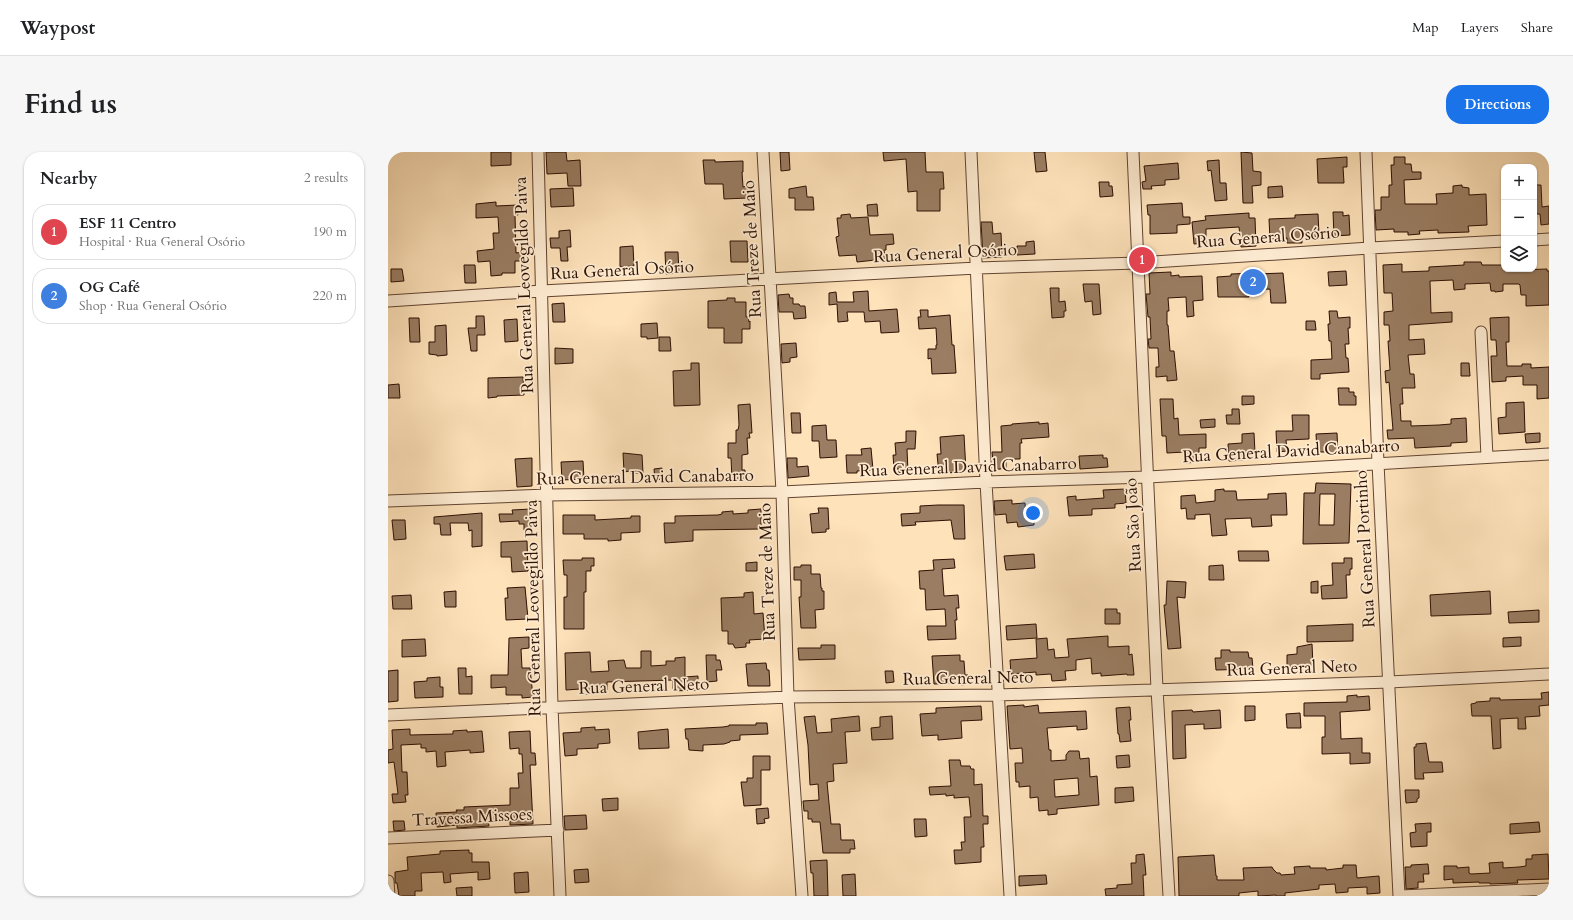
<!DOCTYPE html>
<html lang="en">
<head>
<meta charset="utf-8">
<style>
	body { margin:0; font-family:Cardo,serif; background:#f6f6f6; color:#202124 }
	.controls { position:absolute; right:12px; top:12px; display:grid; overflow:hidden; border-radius:8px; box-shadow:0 1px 3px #0004 }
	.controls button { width:36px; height:36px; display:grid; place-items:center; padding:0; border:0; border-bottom:1px solid #e0e0e0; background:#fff; color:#202124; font:20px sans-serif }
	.you { position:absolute; left:645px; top:361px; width:14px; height:14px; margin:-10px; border:3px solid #fff; border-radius:50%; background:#1a73e8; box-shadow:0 0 0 6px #1a73e833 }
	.badge { display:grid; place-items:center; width:26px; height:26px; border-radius:50%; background:#1a73e8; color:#fff; font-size:13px; font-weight:700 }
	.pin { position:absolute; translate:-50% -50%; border:2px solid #fff; box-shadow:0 1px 4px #0006 }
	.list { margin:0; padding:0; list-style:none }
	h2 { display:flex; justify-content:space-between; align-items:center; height:52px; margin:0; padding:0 16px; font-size:17px }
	h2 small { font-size:13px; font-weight:400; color:#757577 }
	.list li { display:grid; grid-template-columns:26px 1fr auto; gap:12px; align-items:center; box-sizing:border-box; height:56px; margin:0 8px 8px; padding:0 8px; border:1px solid #e0e0e0; border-radius:16px }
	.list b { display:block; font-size:15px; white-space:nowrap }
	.list p { margin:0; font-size:13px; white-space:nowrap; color:#757577 }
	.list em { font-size:13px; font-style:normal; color:#757577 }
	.icon { flex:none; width:22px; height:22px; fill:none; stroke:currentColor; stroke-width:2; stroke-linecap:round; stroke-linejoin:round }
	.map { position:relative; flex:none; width:1161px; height:744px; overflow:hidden; border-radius:16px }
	header { display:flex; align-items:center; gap:24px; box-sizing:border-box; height:56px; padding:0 20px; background:#fff; border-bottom:1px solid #e0e0e0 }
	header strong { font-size:19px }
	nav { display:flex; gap:22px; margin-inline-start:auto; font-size:14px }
	.intro { display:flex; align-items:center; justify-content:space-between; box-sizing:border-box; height:96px; padding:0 24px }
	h1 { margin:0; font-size:28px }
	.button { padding:10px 18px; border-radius:16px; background:#1a73e8; color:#fff; font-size:14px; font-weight:700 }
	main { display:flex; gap:24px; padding:0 24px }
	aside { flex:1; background:#fff; border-radius:16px; box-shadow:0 1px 3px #0004 }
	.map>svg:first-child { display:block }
	.building { fill:#9a7d62; stroke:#2d1003; fill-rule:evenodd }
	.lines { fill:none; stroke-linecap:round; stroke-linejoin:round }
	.street-casing { stroke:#614431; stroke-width:13 }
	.street { stroke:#feecd2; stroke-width:11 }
	.labels { text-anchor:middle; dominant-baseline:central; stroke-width:3.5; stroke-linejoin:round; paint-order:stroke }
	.street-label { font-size:17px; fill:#2d1003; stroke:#feecd2 }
</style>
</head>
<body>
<header>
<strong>Waypost</strong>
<nav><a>Map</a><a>Layers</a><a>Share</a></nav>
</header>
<div class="intro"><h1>Find us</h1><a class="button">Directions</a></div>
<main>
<aside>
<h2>Nearby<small>2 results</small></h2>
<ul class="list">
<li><span class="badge" style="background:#e0444e">1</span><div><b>ESF 11 Centro</b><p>Hospital · Rua General Osório</p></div><em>190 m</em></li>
<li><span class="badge" style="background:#3f7fe0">2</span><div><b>OG Café</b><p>Shop · Rua General Osório</p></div><em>220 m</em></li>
</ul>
</aside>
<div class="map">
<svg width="1161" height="744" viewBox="0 0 1161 744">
	<rect width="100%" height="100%" fill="#fee2ba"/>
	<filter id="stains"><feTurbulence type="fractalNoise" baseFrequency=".005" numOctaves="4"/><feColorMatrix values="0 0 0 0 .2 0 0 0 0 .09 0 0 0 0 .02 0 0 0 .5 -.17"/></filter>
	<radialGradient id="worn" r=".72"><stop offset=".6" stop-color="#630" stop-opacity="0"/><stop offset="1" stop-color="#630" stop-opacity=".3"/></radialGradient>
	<!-- building -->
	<path class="building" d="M103,0H123V13L103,14Z
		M158,0H178L179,9L192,8L193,34H180L179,21L159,22Z
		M392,0H401L402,18L393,19Z
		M495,0H537L538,20H555L556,37H552V59H529V39L520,40L518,7L496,9Z
		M646,0H657L659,19L648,20Z
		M853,0L864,1L865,19L873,20V33L864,34L865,51H855Z
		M959,5V15H955L956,31H930L929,7Z
		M1006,5H1017V12H1023L1024,20H1033V27L1016,28L1017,52H1049L1048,42L1065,41V34L1074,33V35L1081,36V43L1098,42L1099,73L1080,74L1081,80L1050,81V78L1031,79L1032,82L1020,83V80H1006V77L988,78L987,58H993V45H1001V33H1004L1003,13H1006Z
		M315,8H327V10L355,9V20H354L355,35L359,34L360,46L336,47L335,32H317Z
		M831,8L832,31H838L839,48L827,49L823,18L820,19L819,9Z
		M790,11L791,27L777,28V33L763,34L764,37H755L754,30L758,29L756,14Z
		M711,30H721V34H724L725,44L712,45Z
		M1146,33H1153L1154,55L1161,54V72L1153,73L1152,62H1146Z
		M418,34L419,45H425L426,58H407V46H401V37Z
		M894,34L895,45L880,46V35Z
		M185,36L186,54L163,55L162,37Z
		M108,50V54L130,53V63H127L128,101L137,100V109H127V121H114V123L103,124L102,109L90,110L89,99L106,97L105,81H111L110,65L88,66V52Z
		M794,51L795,65H802V72L789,73V81L762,82V63H760L759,53Z
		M489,52L490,64H480L479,53Z
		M945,60H955V64L961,63L962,83L946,84Z
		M861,61V66H867L868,94L853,95L851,75L818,77V91L806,92L804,70L818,68L817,64Z
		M462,62L463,66L480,65L482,83L505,82L506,92L498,93V98H496L497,107L469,110L468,103L451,104L448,85L451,84L449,66H453V63Z
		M930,62L931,82H929V85H914V91H899V86L882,87L881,67L907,66V63Z
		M593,70H604L605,82L613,81L614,105L595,106Z
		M182,78L183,95H179L180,109H173L172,96H163L162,86H171V79Z
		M342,89H359L360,110H343Z
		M646,89L647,102L629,103V94H638V90Z
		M245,94L246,114L232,115V95Z
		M277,100H290L291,121L278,122Z
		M1076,110H1093L1094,113H1116V117H1130V118L1159,117V119H1161V153L1138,154V143H1133L1132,133L1131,132H1115V139L1107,140V139H1103L1102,131L1077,132V137L1066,138L1065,128L1042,129L1043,161L1064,160V170L1021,173V188L1036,187L1037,202L1020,203L1022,222H1026L1027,236H1014L1015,252H1012L1013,269H1023V274L1051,273L1063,272V267L1078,266L1079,290L1063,291V294L1027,296L1026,286L1000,287L999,278H1005L1001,230L998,231L997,219L1002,218L1000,189H1002L1001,173H996V160L1005,159L1004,141H996L995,113L1014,112V120L1041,119V115L1076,113Z
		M76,113H87L88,131H77Z
		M3,117H14L16,129L3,130Z
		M958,119L959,133L941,134L940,120Z
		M783,120V124L791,123V125L814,124L815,148L805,149L806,164L799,165L798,145L780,146L781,159H779V173H780L782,199H786L789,228L779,229V224L768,225V215H771L770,196H761L760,187H763L762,165H760L758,142H762L761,121Z
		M869,121V122L895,121L898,151H883L882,137L861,138V145H830L829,125L843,124V122Z
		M695,132H711L713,162L705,163L704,149L697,150Z
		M662,136H671V150L677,149L678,159H676V165L664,166Z
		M480,139L481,159L509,157L511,180L493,181L492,169L477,170L476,160H459L460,169L450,170L449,152L441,153V141L448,140L449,150H466L465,140Z
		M401,142L402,146H405V152H411L412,154H417L418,166L406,167L405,160H391L390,143Z
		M339,146H347V150H358V165H360L361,170L362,169V177H354V191H336V176H320V149L339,148Z
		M176,151L177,170H165L164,152Z
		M532,158H540V165L562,163L564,193H566L568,221L544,222L543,206L540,207V197H548V193H549L548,176L531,177L530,165H533Z
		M941,159H949L950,166L962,165V176H960L961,192H957L958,206H960L961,220L932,222V227H923V208L944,207L943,189H941L940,172H942Z
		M88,164H96L97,183H89V199H83L80,176H88Z
		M1121,165V190H1118L1119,214H1134V212H1143V216L1161,215V246L1149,247V233H1135V224L1118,225V229L1104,230L1103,204H1109L1108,188H1103L1102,166Z
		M21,166H31L32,190H22Z
		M129,167L130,189L117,190L116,168Z
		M918,169H927L928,178H918Z
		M269,171L270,186L259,187V185H253V172Z
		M58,173L59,203L49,204V203L41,202V190H47V174Z
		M271,185H282L283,199H271Z
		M408,191L409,205L402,206V210L394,211L393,192Z
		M167,196L185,197V211L167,212Z
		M303,211H311L312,253L286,254L285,219L303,218Z
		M1073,211H1081L1082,224H1073Z
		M135,225L136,243L109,244V245L100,246V226Z
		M11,232L12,246H0V233Z
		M950,236H961V240H966V244H968V253H951Z
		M854,244H866V252L854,253Z
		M772,247H785L786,267L790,266L791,283L818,282V296H811V310L797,311V300L779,301L778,284H774Z
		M1136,250L1137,280L1111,282L1110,266L1118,265V251Z
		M362,252L364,281H361L362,286H359L360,302L354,303V318H357V327L344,328L343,306H340V291H348V278H350L351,273L350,253Z
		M844,257H851L852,272H839L838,263H844Z
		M403,261H412L413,281H404Z
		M904,263H921V287L898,288L899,299L889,300L888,279H905Z
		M827,267V275L813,276L812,268Z
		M651,270V272L660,271L661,285L633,287L634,291H632V307H618V316L606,318L604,300H614L613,274L624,273V272Z
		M438,273L439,288H448L449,305L432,306L431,289H424V274Z
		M518,279H528L527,297H519L520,320L511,321V317H506L505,303H508L507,291L518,290Z
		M866,281L867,301L855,302V308L841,309L840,292L854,291V282Z
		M949,281L950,302H941V300H929L928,282Z
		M1152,281V290L1138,291L1137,282Z
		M576,283L578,319L551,322L549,302H553L552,285Z
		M483,296L485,318L469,319V321H459L458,303H474L473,297Z
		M235,301L254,303L255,321H242V319L236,320Z
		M715,303V306H719L720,315L692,317L691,304Z
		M144,306V334L129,335L127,307Z
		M399,306H409V315L420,314L421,324L400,326Z
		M195,309L196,327L174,328L173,310Z
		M274,316L275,327L267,328L266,317Z
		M928,331L963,332L961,391L915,392L916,341H927ZM932,342H947L946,373H931Z
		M737,337L738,351L727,352V356L704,357V363L681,364L679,345L688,344V348L716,346L715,338Z
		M836,337V339H848L849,348L880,347V342L898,341L899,363H883L884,374L864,375L863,366L837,367L839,383L824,384L822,362L807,363V367H799L798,356L793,357V344L807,343L808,351L827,349V338Z
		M624,348V352L637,351L638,365H646V373L630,375L629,370L619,371L618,362L607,363L606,349Z
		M550,353H576L577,387H566L563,368L527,370L528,373L514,374L513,362L532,361V354Z
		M430,356H440L441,377H438V380L424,381L422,362L431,361Z
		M143,357L144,378H136V372H131V369L112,370L111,362H125L124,358Z
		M373,357V377L305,378V389L277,391L276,371H287V364L330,363L334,362V360L345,359V362L360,361V358Z
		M94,361V394L84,395V378L81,379L80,371H62L63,383H53L52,372H46V365Z
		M175,363H207V368L243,366V364H252V380L233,381V388L220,389V387H196V382H175Z
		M4,368H17L18,387L6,388Z
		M139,389L140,419L124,420L123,405H113V390Z
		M850,399H880L881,409H851Z
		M646,402L647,416L618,418L616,404Z
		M194,406H206V414H203V419H198V440H196V477H176V445H179V423H176L175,408H194Z
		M956,406H964V417H962V423H958L959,446L934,447L933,434L945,433L944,411H956Z
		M566,407L567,416L554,417L556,444L570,443L571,456H568L569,468H567L568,487L540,488L539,474H558L557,457L538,458L537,437H532L531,419L546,418L545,408Z
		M369,410V419H358V411Z
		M413,413H423V422H432L433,436H434V439H436V457L427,458L428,476H413L411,445H413V428H406V415H413Z
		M835,413L836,428H821V414Z
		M779,429L798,430L797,446L789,445L793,496L780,497L776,453H778Z
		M930,429V441H923V430Z
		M137,435L140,467L118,468L117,446H120L119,436Z
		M68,439V455H57L56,440Z
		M1102,439L1103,462L1043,464L1042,443Z
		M365,440L366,462L375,461L377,487L361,488L362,491H358V495L347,496L345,492H340V479H334L333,446L356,445V441Z
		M23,443L24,457H5L4,444Z
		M717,457H729V461H732V472H717Z
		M1151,458V470L1121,471L1120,460Z
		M648,472L649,486L619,488L618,474Z
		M965,472V489L919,490V474Z
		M720,484V495L741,494V503L744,502L746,523H739V522L713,524V521L704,522L703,506L688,508V518L677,519L678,528L664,529L663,522L648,523V520L623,522L622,508L649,506L648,487L659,486L660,498L666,497L667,506L681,505L679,487Z
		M141,485V496L133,497L134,516H142L145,545L134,546V543H118V535L103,536V523H120L121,486Z
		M1133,485V494L1115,495V486Z
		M37,487L38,504L14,505V488Z
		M924,492L925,513L899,515V503L909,502V495Z
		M433,493H447V507L411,508L410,496H433Z
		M833,498H842V500H860L861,506H864L865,517L828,518L827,506H833Z
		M253,499H263V514L278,513V509H287V506L297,505V525L310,524V538L285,539V528L219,530V540H204V542H193L192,537L178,538L177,501L202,500L203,520L221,519L220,509L236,508L238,516H253Z
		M318,503H328V508H332L334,518H328L329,529L319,530Z
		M572,503V509H576L577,523H580L581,532L573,533V531L546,532L544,504Z
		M378,511L379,518H381L382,534H360L358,512Z
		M70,516H78V525L84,524V542H71Z
		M10,518V549L0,550V519Z
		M497,519H505L506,530L498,531Z
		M52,525V535H55V545L27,546L26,530L39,529V526Z
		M1161,540V553L1151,554L1152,564L1137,565L1138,577H1130V566L1112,567L1113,596L1105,597L1103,564H1084L1083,552L1088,551V550L1102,549V546H1112V548L1154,547L1153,541Z
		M969,543V545L981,544L982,558L952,560L953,587L974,586V601H982V611L962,612V601L934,602V585H937V564H916V551L959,550V544Z
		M636,553V555L650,553L651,561L698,559L699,577L689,578V574L659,576L661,598H663V609L678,608V603L681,599H691L692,607L701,606L702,625L709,624L711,653L669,657V662L660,663V658L651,659L650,645L642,646V634L631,635V630H628L627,611H635L634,596L622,597L619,554ZM690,626L691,643L667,645L666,628Z
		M593,554L594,568L573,569L574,586L550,588V583L534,584L532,562L548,561V556Z
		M857,554H867V568L857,569Z
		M742,555L743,568H741L743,589L732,590L731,582H730L728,556Z
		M804,558L805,560L832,558L833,576L816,577V572L797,573L798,606L785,607L784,559Z
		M912,561L913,576H899L898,562Z
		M427,564L429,581L444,580L443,567L471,564L472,579L457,580L459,611L445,612L446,629L439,630L443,672H452L453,688H466L467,697H462V701H435L432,670H424V667H420V659H416L415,649L431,648L430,632L422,633L420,593L416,565Z
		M504,564L505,587L484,588L483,576L492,575V565Z
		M368,571H379L380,582L352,583V588L342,589V590L336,592L315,593V599L301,598L300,587H298L297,577L335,575L341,574V573H368Z
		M207,575V578L221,577L222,591L210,592V596L189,597V603L177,604L175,581L193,580V576Z
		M22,577V583L65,582V579L79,578V580L94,579L96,600L82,601V598L57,600L58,614L49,615L48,599L38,600V596H33V592L13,593L14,620H19L20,643H17L18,650L5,651L4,642H10L6,610L0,611V598L5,597L4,578Z
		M280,577L281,596L251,597L250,580Z
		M142,579L143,601H147L148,613H142L145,672L122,673V668H100L101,674L69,676V673L49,675L48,661L69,660L68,658H76V655L122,653V636H131L130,621H135L134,602H131V596L122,597L121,580Z
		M1038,591L1041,610H1054L1055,620L1035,621L1036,627H1027L1026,595H1028V592Z
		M741,603L742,615L729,616L728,604Z
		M365,604H382V618H373V653L356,654L353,630H359V626H365Z
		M561,608H572L573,614H582L583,617H586V633L594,632L595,664H600V672H595L596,695H593V710L567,712L566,698H574L573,690H577L576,665H583L581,645L566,646V643L558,644V642L542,643L541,635L563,634Z
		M745,635L746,649L727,651V636Z
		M1017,638H1031V646L1029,647V650L1018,651Z
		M230,646V658L215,659L214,647Z
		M380,656L381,666L376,667L377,671L369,672L368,657Z
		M198,663L199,677L177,678L176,664Z
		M526,667H538L539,684L527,685Z
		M5,669H16L17,678L6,679Z
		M1151,670L1152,680L1122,682V672Z
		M1043,671V680H1039V694L1023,695L1022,681L1028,680L1027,672Z
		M81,698V701H84V710H101L102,727L90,728V720L62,722L63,730L56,731L55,720L33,721L34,739H27V744H11L9,731H7V720L20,718L19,705L52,702V699Z
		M756,702L758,723H755L756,744H718L717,737L729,736V733L744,732L743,711H748V703Z
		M1160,702L1161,727L1129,728L1130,731L1102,732V731H1091V730L1065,731V727L1056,728V714H1069V716L1081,715V721L1083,722L1102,721L1101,711L1115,710V716L1131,715L1138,714V707H1144V703Z
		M826,703L828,724H829V728H856L855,716L884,715L885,717L889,721H892L893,723L907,722L906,715L922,714V716H938V718L955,716V713H968L969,726L991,724L992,741L979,742V735L960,736V740L948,741L947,732L931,733V737L897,741V744H888V743L870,744V739L851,741V744H791L790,705Z
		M439,708L440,744H426L425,721H423L422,709Z
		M1040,712L1041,722H1035L1036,730H1030V736L1018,737L1017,715H1023V713Z
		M200,717L201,730L187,731L186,718Z
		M140,720L141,740L127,741L126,721Z
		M467,722L468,744H455L454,723Z
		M658,723L659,732L631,734V724Z
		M84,735V744H69L68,736Z"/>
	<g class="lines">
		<!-- street casing -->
		<g class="street-casing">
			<path id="street" d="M150,0L164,555L172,744
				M375,0L394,340L400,545L414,744
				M583,0L598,330L622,744
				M745,0L769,537L781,744
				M978,0L990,311L1011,744
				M1146,88L1161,87
				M0,149L154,139L589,116L750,111L982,96L1116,89
				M1093,180L1099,305
				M0,349L159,343L394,340L598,330L760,325L1161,302
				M0,563L400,545L610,543L1001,530L1161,522
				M0,686L170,678
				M0,729L1,744
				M1013,744L1161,737"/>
		</g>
		<!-- street -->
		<use href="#street" class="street"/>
	</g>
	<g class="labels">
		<!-- street labels -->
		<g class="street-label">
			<text transform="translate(880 85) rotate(-4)">Rua General Osório</text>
			<text transform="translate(364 97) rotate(-93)">Rua Treze de Maio</text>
			<text transform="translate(557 101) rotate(-3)">Rua General Osório</text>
			<text transform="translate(234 118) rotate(-3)">Rua General Osório</text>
			<text transform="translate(136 133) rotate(-92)">Rua General Leovegildo Paiva</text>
			<text transform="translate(903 299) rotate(-3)">Rua General David Canabarro</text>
			<text transform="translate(580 315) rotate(-2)">Rua General David Canabarro</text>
			<text transform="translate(257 325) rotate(-1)">Rua General David Canabarro</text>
			<text transform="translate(745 373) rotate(-93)">Rua São João</text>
			<text transform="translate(977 397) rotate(-93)">Rua General Portinho</text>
			<text transform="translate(379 420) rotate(-92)">Rua Treze de Maio</text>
			<text transform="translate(145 456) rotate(-91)">Rua General Leovegildo Paiva</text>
			<text transform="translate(904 516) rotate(-2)">Rua General Neto</text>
			<text transform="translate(580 526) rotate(-1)">Rua General Neto</text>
			<text transform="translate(256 534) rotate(-2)">Rua General Neto</text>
			<text transform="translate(84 665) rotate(-3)">Travessa Missoes</text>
		</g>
	</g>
	<rect width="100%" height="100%" filter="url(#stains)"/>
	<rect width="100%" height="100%" fill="url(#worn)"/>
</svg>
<div class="controls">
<button>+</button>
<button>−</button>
<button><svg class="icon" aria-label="layers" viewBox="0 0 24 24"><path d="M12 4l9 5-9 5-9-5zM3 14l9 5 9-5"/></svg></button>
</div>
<div class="you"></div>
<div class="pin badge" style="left:754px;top:108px;background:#e0444e">1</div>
<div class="pin badge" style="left:865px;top:130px;background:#3f7fe0">2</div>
</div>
</main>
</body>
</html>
